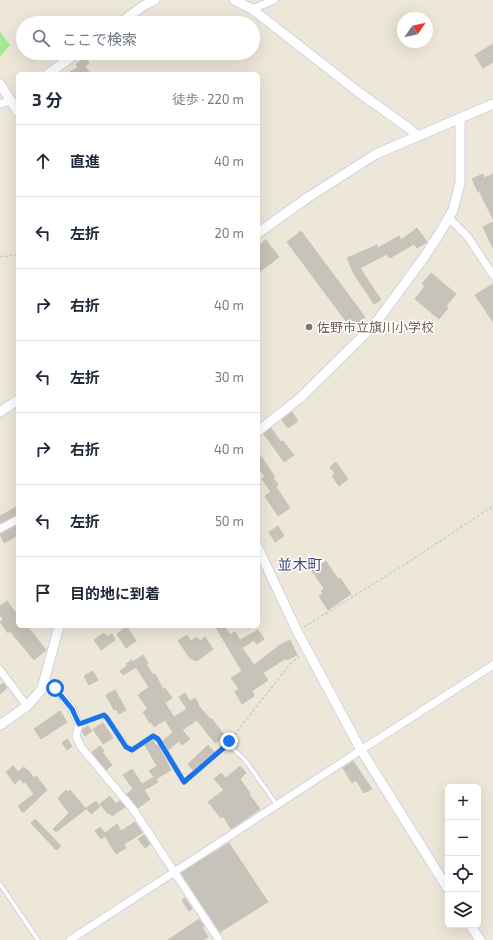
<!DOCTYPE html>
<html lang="ja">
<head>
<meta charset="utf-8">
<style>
	body { margin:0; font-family:"Exo 2","Noto Sans JP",sans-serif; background:#f2f2f3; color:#1f2937 }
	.controls { position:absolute; right:12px; bottom:12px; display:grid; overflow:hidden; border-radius:6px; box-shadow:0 4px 16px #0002 }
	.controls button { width:36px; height:36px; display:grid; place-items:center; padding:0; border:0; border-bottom:1px solid #e0e1e3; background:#fff; color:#1f2937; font:20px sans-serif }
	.compass { position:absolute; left:397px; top:12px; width:36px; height:36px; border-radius:50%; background:#fff; box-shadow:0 4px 16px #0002; rotate:56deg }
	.stop { position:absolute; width:12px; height:12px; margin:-9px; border:3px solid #1a73e8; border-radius:50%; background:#fff }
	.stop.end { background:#1a73e8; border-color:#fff; box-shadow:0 1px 4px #0008 }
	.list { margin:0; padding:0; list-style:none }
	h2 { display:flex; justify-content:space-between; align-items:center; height:52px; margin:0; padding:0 16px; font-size:17px }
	h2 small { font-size:13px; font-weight:400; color:#747a83 }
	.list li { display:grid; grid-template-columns:26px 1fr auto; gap:12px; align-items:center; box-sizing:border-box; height:72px; padding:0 16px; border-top:1px solid #e0e1e3 }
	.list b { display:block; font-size:15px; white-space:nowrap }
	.list em { font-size:13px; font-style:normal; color:#747a83 }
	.icon { flex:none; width:22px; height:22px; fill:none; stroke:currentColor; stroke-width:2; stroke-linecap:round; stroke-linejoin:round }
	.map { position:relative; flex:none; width:493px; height:940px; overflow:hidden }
	.search { position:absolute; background:#fff; box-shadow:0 4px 16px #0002; left:16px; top:16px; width:244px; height:44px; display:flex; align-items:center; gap:10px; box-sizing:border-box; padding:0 14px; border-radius:22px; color:#747a83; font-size:15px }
	.panel { position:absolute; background:#fff; box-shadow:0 4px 16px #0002; left:16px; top:72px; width:244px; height:556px; border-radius:6px }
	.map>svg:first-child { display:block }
	.green { fill:#a6e891 }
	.building { fill:#c8c3ba; stroke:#c8c3b3 }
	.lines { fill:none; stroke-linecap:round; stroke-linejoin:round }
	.service-casing { stroke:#cfd1e4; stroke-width:5.5 }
	.minor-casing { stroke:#cfd1e4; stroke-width:9 }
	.tertiary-casing { stroke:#cfd1e4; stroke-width:11 }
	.path { stroke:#ccc; stroke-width:1.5; stroke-dasharray:3 2; stroke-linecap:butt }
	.service { stroke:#fff; stroke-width:3.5 }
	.minor { stroke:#fff; stroke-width:7 }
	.tertiary { stroke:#fff; stroke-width:9 }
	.route { stroke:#1a73e8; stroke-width:5 }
	.education-dot { fill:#8d6e63; stroke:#fff; stroke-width:1.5 }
	.labels { text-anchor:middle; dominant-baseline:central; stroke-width:3; stroke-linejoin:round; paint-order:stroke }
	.education-label { font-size:13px; fill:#785e54; stroke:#fff; text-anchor:start }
	.quarter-label { font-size:15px; fill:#464b7d; stroke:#fff }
</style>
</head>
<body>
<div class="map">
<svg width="493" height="940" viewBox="0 0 493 940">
	<rect width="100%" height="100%" fill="#ede7da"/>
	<!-- green -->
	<path class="green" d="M0,32L10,45L0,57Z"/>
	<!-- building -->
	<path class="building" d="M493,44V62L483,68L475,55Z
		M86,58L89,63L85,66L90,74H67L78,67L76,64Z
		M483,174L484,178L493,174V219L479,191L478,192L472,179Z
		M493,222V248L483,227Z
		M417,228L427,242L417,248L414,244L390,258L387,254L360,268L381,300L374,304L354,274L347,258L377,245L378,248L399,236L401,240Z
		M301,231L365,317L351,328L287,242Z
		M266,240L279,257L258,273V246Z
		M431,273L456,294L446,306L448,308L439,319L415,299L425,286L422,284Z
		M493,284V322L475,295Z
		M292,412L298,421L288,428L282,420Z
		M271,428L281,442L283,441L294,455L284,462L264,434Z
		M258,452L275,477L273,478L278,485L276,487L290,508L278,516L265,496L271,492L262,479L265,477L258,467Z
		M336,462L348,479L339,486L332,476L335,474L330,467Z
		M18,506V514L0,523V516Z
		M18,525V535L4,543L0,534Z
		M278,526L284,536L275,542L269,532Z
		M326,561L338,579L340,578L351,594L328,610L319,596L323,594L321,591L324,588L312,571Z
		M7,601L18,616V626H27L46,650L34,660L10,631L8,633L0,622L3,619L0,615V606Z
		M215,626H224L230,635L235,632L240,640L258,630L264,639L257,644L254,640L242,648L254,665L280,645L290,640L297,655L287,660L286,658L263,673L268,680L252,691L254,696L242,704L235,692L239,689L231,678L242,671Z
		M127,627L136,641L126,648L117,634Z
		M104,633L107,637L112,634L115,640L101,650L94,640Z
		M187,635L191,641L197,637L200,641L205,637L213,649L197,661L190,658L178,641Z
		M143,655L148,663L146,664L153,675L155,674L163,689L165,688L172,698L165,703L174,717L187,709L179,697L185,693L190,701L195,698L199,705H198L211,720L212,719L225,736L215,743L197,720L182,730L190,739L182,745L179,741L168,750L163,741L173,732L165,720L154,727L151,722L150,723L143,712L148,709L138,695L149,687L136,667L123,675L120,671L127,666L126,664L132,660L133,662Z
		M93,671L98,680L89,685L84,676Z
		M3,683L7,688L0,694V686Z
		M115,690L126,710L119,714L116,709L114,710L106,695Z
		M60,711L67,722L41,739L34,729Z
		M103,723L113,738L103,744L93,729Z
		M88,726L92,731L85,736L82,731L83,729Z
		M67,739L72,746L67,750L62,743Z
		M153,740L156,746L158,745L171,770L156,779L158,782L144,790L150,799L138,808L127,794L133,789L123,775L132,769L142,784L154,777L149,771L157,766L145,745Z
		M208,745L214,752L193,770L188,764Z
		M100,746L104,751L102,752L112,765L106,770L92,752Z
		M353,761L372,789L364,793L356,780L352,783L343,768Z
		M13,766L18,772L24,767L26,770L27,769L34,778L36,776L47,790L24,812H22L18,806L34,794L25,782L23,783L20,779L15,784L6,772Z
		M240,766L246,773L240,779L250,793L249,794L260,809L231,829L223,816L221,818L208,802L224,790L214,779L221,773L226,778Z
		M66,790L68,792L70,790L86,809L56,832L53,829L69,813L58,798Z
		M110,796L116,804L120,801L125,807L112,816L110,813L108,814L100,804Z
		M96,801L100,807L91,814L86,808Z
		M35,819L61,846L56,850L31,823Z
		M135,822L142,833L124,844L126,848L116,854L105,836L101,839L95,831L100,827L105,833L117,824L121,831Z
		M144,835L150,844L145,848L138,839Z
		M229,843L268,902L220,932L181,873Z
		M185,898L192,909L189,911L182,900Z
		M199,919L204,926L202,927L208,937L203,940H168Z"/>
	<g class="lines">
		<!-- service casing -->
		<g class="service-casing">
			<path id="service" d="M79,724L104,715L107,718L127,747L132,750L153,736L158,739L184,782L228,744L245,760L277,805
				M0,884L38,940"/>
		</g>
		<!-- minor casing -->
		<g class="minor-casing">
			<path id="minor" d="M252,9L274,0
				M0,104L11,101
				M449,218L468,237L493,275
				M0,529L18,519
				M0,670L27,706
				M44,679L55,687L72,709L79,724L76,736L81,747L133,809L219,940
				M70,940L361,750L493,665"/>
		</g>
		<!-- tertiary casing -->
		<g class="tertiary-casing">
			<path id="tertiary" d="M234,0L252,9L361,94L410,129L417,136
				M120,23L143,6L155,0
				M48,74L77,53
				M0,84L18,112
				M258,233L307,198L376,154L493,104
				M0,412L18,400
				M258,431L300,398L375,324L425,256L441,231L453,210L460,183V118
				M258,548L297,631L361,750L448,889
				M0,725L27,706L42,689L59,626
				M470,925L480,940"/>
		</g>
		<!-- path -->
		<path class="path" d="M0,256L4,257L18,254
			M304,627L407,563L493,506
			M231,739L290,664L301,655"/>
		<!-- service -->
		<use href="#service" class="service"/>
		<!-- minor -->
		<use href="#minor" class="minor"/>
		<!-- tertiary -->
		<use href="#tertiary" class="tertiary"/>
	</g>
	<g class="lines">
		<!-- route -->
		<path class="route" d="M55,688L72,709L79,724L104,715L107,718L126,747L132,750L153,736L158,739L184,782L228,744L229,741"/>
	</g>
	<!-- markers -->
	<circle class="education-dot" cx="309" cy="327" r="4"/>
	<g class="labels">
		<!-- education labels -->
		<g class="education-label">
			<text x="317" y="327">佐野市立旗川小学校</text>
		</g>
		<!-- quarter labels -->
		<g class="quarter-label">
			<text x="300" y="564">並木町</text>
		</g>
	</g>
</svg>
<div class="controls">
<button>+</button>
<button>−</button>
<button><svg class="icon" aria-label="locate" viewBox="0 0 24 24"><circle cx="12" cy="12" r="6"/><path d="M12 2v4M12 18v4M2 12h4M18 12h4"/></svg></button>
<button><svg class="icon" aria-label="layers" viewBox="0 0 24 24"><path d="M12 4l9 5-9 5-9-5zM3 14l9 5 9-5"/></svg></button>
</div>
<svg class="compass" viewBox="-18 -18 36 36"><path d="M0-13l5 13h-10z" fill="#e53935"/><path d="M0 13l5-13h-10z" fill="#747a83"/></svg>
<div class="stop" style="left:55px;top:688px"></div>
<div class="stop end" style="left:229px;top:741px"></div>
<div class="search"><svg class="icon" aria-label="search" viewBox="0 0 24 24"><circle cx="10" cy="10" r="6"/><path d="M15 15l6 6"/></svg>ここで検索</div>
<section class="panel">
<h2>3 分<small>徒歩 · 220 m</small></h2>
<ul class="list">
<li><svg class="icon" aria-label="ahead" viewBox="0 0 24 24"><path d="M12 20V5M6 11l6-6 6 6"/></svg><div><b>直進</b></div><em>40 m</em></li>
<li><svg class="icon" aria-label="left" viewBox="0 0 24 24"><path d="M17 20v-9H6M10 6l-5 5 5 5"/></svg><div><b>左折</b></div><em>20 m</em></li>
<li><svg class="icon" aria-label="right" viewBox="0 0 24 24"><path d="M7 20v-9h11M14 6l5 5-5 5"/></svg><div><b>右折</b></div><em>40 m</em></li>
<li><svg class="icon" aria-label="left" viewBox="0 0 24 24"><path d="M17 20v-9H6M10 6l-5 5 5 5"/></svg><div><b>左折</b></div><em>30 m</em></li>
<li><svg class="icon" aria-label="right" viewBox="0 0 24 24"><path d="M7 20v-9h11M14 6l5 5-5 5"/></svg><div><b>右折</b></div><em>40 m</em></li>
<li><svg class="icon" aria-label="left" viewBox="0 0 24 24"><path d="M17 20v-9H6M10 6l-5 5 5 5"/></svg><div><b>左折</b></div><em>50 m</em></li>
<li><svg class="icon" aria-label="arrive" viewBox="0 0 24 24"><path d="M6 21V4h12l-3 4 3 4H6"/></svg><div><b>目的地に到着</b></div></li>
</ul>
</section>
</div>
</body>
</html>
